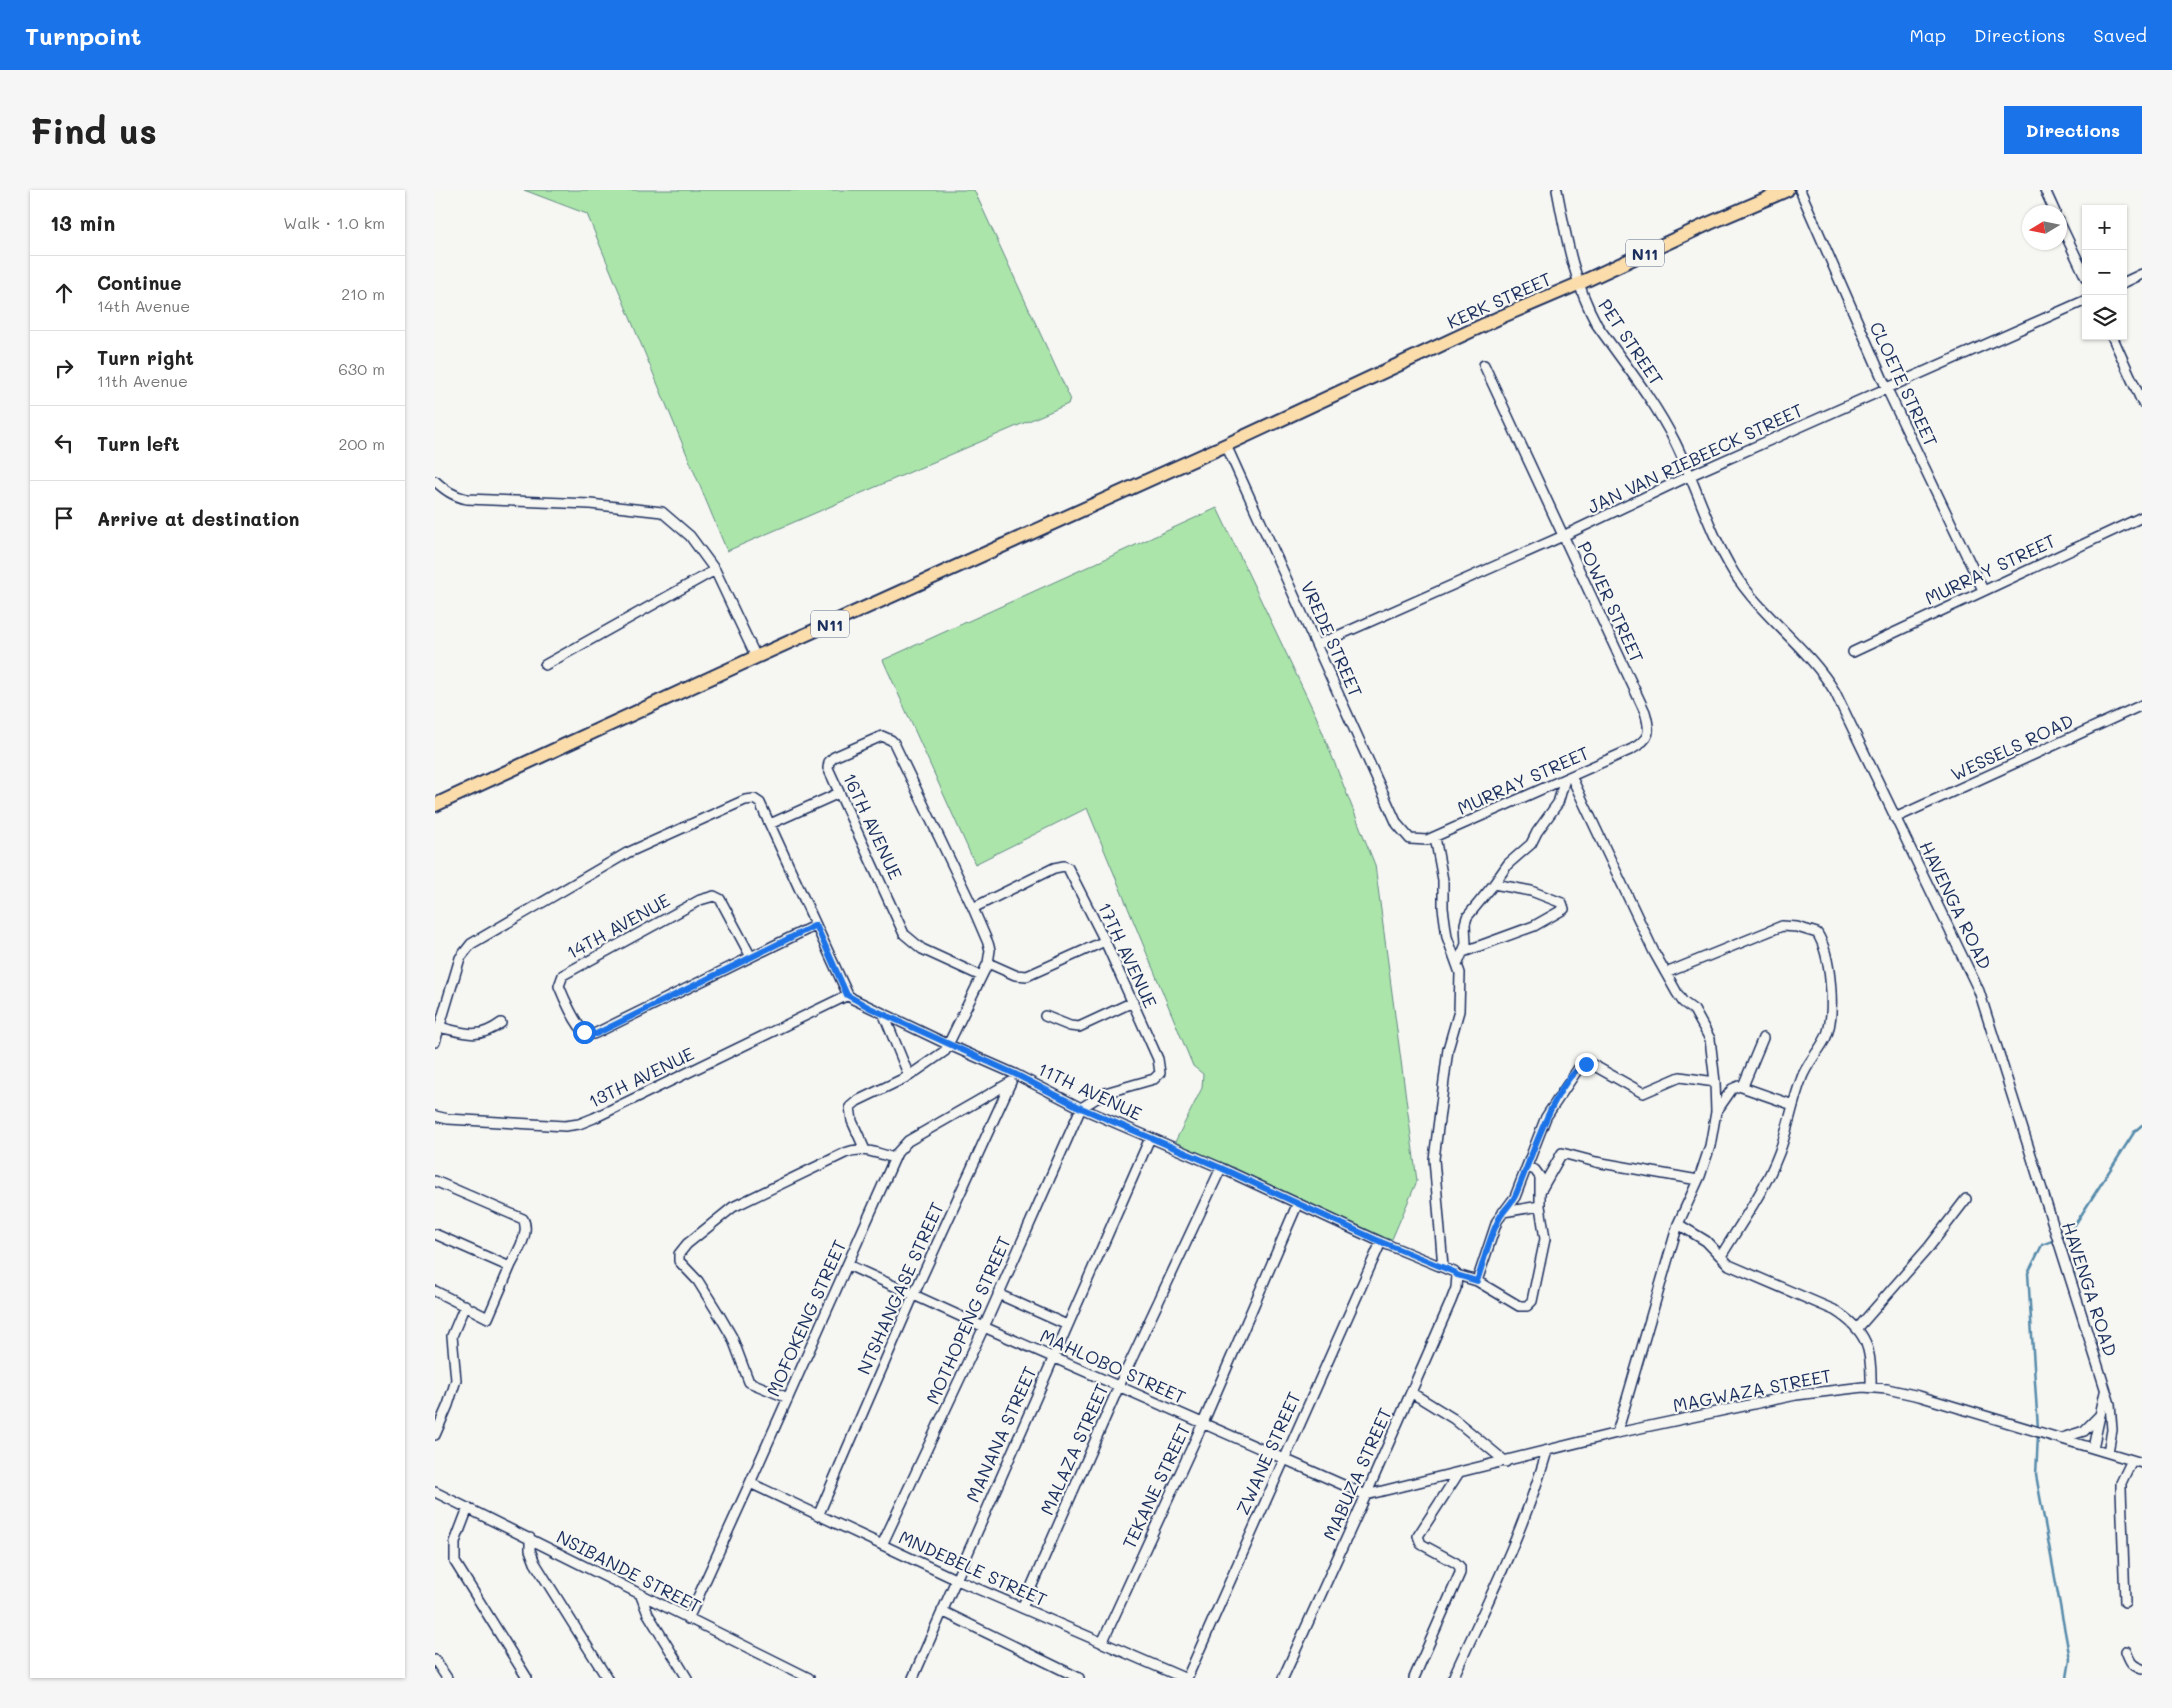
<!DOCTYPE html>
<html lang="en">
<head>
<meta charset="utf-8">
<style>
	body { margin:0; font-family:Mali,sans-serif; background:#f6f6f6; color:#222 }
	.controls { position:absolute; right:15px; top:15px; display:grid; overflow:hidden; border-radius:0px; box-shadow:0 1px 4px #0004 }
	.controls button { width:45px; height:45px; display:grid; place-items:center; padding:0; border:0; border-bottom:1px solid #e0e0e0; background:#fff; color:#222; font:25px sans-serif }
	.compass { position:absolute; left:1587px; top:15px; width:45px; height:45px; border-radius:50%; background:#fff; box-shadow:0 1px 4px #0004; rotate:260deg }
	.stop { position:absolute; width:15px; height:15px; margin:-11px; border:4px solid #1a73e8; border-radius:50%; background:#fff }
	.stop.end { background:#1a73e8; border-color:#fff; box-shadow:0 1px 5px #0008 }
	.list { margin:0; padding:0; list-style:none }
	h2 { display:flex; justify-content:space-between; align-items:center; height:65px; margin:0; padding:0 20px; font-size:21px }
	h2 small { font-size:16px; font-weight:400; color:#767676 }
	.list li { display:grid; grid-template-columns:32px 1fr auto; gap:15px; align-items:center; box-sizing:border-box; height:75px; padding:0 20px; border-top:1px solid #e0e0e0 }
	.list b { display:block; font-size:19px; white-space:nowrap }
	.list p { margin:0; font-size:16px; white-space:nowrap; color:#767676 }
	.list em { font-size:16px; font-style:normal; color:#767676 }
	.icon { flex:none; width:28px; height:28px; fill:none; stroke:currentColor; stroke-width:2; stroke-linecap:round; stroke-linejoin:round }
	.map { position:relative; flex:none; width:1707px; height:1488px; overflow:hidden; border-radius:0px }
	header { display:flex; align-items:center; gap:30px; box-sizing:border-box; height:70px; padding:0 25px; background:#1a73e8; color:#fff }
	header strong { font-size:24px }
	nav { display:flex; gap:28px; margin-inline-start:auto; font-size:18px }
	.intro { display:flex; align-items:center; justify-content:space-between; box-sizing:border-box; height:120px; padding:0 30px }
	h1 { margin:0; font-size:35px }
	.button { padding:12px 22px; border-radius:0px; background:#1a73e8; color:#fff; font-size:18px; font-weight:700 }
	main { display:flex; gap:30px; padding:0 30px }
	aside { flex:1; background:#fff; border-radius:0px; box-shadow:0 1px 4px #0004 }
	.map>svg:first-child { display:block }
	.green { fill:#abe5aa; stroke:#638a84 }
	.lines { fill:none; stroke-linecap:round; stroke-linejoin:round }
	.stream { stroke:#578bab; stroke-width:2.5 }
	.minor-casing { stroke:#1b2f5e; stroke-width:12 }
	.highway-casing { stroke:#1b2f5e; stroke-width:16 }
	.minor { stroke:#f6f6f2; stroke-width:9 }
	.highway { stroke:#fbddab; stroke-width:12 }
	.route { stroke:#1a73e8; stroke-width:6 }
	.labels { text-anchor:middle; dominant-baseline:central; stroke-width:4.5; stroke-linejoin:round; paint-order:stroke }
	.shield { fill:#f6f6f2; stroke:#5d6b8a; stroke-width:1 }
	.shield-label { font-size:16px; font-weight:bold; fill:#1b2f5e }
	.street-label { font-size:18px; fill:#1b2f5e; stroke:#f6f6f2 }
</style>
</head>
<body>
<header>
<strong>Turnpoint</strong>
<nav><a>Map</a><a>Directions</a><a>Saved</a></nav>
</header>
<div class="intro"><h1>Find us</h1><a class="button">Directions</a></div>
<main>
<aside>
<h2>13 min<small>Walk · 1.0 km</small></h2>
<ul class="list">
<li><svg class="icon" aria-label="ahead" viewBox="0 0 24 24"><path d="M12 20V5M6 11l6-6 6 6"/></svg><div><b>Continue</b><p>14th Avenue</p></div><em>210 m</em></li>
<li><svg class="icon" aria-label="right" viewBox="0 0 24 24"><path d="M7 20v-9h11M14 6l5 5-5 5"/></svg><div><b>Turn right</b><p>11th Avenue</p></div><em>630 m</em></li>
<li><svg class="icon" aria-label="left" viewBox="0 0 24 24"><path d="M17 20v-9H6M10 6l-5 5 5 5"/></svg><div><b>Turn left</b></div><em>200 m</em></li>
<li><svg class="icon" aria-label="arrive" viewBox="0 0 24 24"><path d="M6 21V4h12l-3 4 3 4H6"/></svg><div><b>Arrive at destination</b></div></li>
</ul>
</aside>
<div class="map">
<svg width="1707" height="1488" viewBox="0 0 1707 1488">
	<rect width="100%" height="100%" fill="#f6f6f2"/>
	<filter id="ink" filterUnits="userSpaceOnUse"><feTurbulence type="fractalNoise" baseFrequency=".02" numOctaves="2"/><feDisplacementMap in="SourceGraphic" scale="10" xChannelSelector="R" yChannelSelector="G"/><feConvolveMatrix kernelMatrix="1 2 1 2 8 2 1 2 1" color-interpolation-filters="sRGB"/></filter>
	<g filter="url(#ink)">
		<!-- green -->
		<path class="green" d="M89,0H539L635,208L633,214L292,361L152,24Z
			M782,318L881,526L940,675L982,991L954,1056L736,960L767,898L768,884L758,876L652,618L540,674L448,470Z"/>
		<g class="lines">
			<!-- stream -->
			<path class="stream" d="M1625,1048L1634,1044L1700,941L1707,935
				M1603,1239L1593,1083L1607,1055L1620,1050
				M1603,1245L1601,1285L1635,1469L1632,1488"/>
			<!-- minor casing -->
			<g class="minor-casing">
				<path id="minor" d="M1122,0C1131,47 1139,93 1162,135C1189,173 1219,210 1240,252C1261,295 1274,342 1299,383C1327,427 1373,457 1400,502L1544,801L1675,1214L1677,1240L1673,1262
					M1365,0L1452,199L1548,400
					M1610,0L1620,22
					M1624,31L1651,88
					M1688,93L1707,84
					M1677,146L1707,212
					M791,255L962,634L975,649L992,650L1197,559C1215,549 1216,542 1210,522L1049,175
					M0,291C10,300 18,306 32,309L155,314L227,322L255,346L280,380L321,467
					M882,455L1128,346L1254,286L1651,110
					M1418,462L1707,327
					M110,475L280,380
					M1136,586L1219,762L1242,803L1248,812L1259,820L1275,849L1280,892L1281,922L1275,956L1265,986L1243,1034L1182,1243
					M1460,628L1707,515
					M335,634L404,603
					M1000,647L1008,690V718L1012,747L1025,783L1024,821L1013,859L999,969L1008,1077
					M1028,762L1099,736L1129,719L1127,713L1096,701L1059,694
					M316,767L285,709L279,706L265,710L128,785L124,796C128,806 141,836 150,842C154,845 157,845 161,843L381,735
					M553,773L580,785L592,786L670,751
					M1023,773L1031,754L1030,734L1032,727L1059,694L1073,674L1096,654L1102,642L1123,613L1130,589
					M1231,783L1347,736L1362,737L1382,743C1396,764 1401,824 1391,847C1384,862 1371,874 1366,890C1357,914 1353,939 1344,963C1330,1000 1306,1033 1286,1066
					M449,825L474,886
					M610,826L635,836L644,837L698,812
					M4,837C30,843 43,850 66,833
					M0,852L25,768L36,754L192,663L310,610L319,609L325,613L413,805L418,809L514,855L580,884L646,918L786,978L946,1052L1019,1082L1022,1085L1021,1098L1016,1111L931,1305L848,1488
					M1308,896L1328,848
					M1281,922L1297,899L1304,896L1358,915
					M0,926L13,929L130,936L144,934L159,928L413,805
					M430,960L417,931L415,917L422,911L474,886L510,861L553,773L555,760L553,753L538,718L459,553L456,550L447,546L399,567L394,572L393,578L469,744L487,759L546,786
					M0,991L88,1029C96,1043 81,1064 75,1077
					M1106,1000L1127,963L1161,972L1263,990
					M1068,1022L1105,1016
					M1243,1034L1271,1051L1294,1075L1399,1120C1433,1141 1437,1160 1436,1197
					M0,1044L75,1077L53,1128L0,1101
					M413,1075L549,1137L931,1305
					M1022,1085L1042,1091L1084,1116H1092L1097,1111L1110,1049L1105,1016V987L1100,980L1092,977
					M1042,1091L1062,1031L1080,1007L1111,927L1143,879L1151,875H1158L1208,903L1245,887L1280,892
					M563,1104L632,1135
					M1422,1139L1494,1057L1531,1009
					M977,1203L1019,1229L1071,1272
					M353,1208L314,1192L297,1147L286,1128L263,1091L244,1071V1064L252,1054L298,1017L410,963C427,956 442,963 459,968
					M0,1245L13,1215L21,1190L17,1146L30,1115
					M1627,1248L1649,1241L1664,1226
					M1658,1258L1670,1202
					M315,1293L520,1389L749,1488
					M0,1302L374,1488
					M931,1305L1182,1243L1361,1205L1428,1197L1452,1199L1484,1206L1707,1273
					M33,1318L20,1352V1372L92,1488
					M383,1326L479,1104L576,892
					M95,1348V1360L100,1373L172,1488
					M447,1355L549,1137L646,918L670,903L719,889L725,883L723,869L670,751L633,678L629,676L619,678L538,718
					M206,1406L213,1424L252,1488
					M1690,1412L1686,1299V1293L1697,1270
					M587,1418L684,1196L786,978
					M507,1421L644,1488
					M253,1429L315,1293L462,963L473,951L576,892
					M667,1453L768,1233L862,1015
					M1691,1461C1695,1472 1697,1476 1707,1479
					M0,1470L12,1488
					M478,1488L715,948
					M752,1488L946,1052
					M979,1488L1025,1383V1377L1021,1373L986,1354L983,1346L1023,1284
					M1018,1488C1052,1413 1089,1340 1112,1261"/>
			</g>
			<!-- highway casing -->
			<g class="highway-casing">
				<path id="highway" d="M0,615L321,467L791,255L1068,126L1143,94L1275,33L1352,0"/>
			</g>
			<!-- minor -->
			<use href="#minor" class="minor"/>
			<!-- highway -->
			<use href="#highway" class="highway"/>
		</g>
	</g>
	<g class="lines" filter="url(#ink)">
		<!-- route -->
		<path class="route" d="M149,842L155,844H161L381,735L412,805L435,818L580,884L646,918L786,978L946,1052L1019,1082L1022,1085L1042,1091C1049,1071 1054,1048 1064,1029C1068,1020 1077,1014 1081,1004C1094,975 1121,886 1151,874"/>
	</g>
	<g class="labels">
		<!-- shield labels -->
		<g class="shield">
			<rect x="1191" y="49.5" width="38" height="27" rx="4"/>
			<rect x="376" y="420.5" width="38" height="27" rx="4"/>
		</g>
		<g class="shield-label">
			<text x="1210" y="63">N11</text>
			<text x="395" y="434">N11</text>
		</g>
		<!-- street labels -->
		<g class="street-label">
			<text transform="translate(1064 110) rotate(-24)">KERK STREET</text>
			<text transform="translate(1196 152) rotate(56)">PET STREET</text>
			<text transform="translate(1469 194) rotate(65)">CLOETE STREET</text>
			<text transform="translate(1260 268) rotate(-25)">JAN VAN RIEBEECK STREET</text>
			<text transform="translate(1555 379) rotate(-25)">MURRAY STREET</text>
			<text transform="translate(1176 412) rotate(65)">POWER STREET</text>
			<text transform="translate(897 449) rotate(66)">VREDE STREET</text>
			<text transform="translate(1577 557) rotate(-25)">WESSELS ROAD</text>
			<text transform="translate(1088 590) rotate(-24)">MURRAY STREET</text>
			<text transform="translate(438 636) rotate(65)">16TH AVENUE</text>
			<text transform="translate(1521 715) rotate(64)">HAVENGA ROAD</text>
			<text transform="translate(183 736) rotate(-29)">14TH AVENUE</text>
			<text transform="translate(693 765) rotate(65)">17TH AVENUE</text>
			<text transform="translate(206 887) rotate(-26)">13TH AVENUE</text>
			<text transform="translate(655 901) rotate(25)">11TH AVENUE</text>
			<text transform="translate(465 1098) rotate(-66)">NTSHANGASE STREET</text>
			<text transform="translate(1655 1099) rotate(72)">HAVENGA ROAD</text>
			<text transform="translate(371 1128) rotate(-66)">MOFOKENG STREET</text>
			<text transform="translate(533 1130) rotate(-66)">MOTHOPENG STREET</text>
			<text transform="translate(678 1176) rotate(24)">MAHLOBO STREET</text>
			<text transform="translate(1317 1200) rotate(-11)">MAGWAZA STREET</text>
			<text transform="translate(566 1244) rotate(-66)">MANANA STREET</text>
			<text transform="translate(639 1259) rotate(-66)">MALAZA STREET</text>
			<text transform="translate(833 1263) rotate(-66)">ZWANE STREET</text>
			<text transform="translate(922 1284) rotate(-66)">MABUZA STREET</text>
			<text transform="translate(721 1296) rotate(-65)">TEKANE STREET</text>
			<text transform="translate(538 1378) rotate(24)">MNDEBELE STREET</text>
			<text transform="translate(194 1381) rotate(27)">NSIBANDE STREET</text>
		</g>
	</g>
</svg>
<div class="controls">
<button>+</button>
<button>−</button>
<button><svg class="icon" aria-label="layers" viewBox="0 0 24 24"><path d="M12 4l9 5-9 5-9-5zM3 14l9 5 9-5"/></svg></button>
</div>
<svg class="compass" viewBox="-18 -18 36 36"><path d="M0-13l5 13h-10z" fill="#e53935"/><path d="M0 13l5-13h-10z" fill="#767676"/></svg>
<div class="stop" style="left:149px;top:842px"></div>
<div class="stop end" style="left:1151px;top:874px"></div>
</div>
</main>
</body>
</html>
